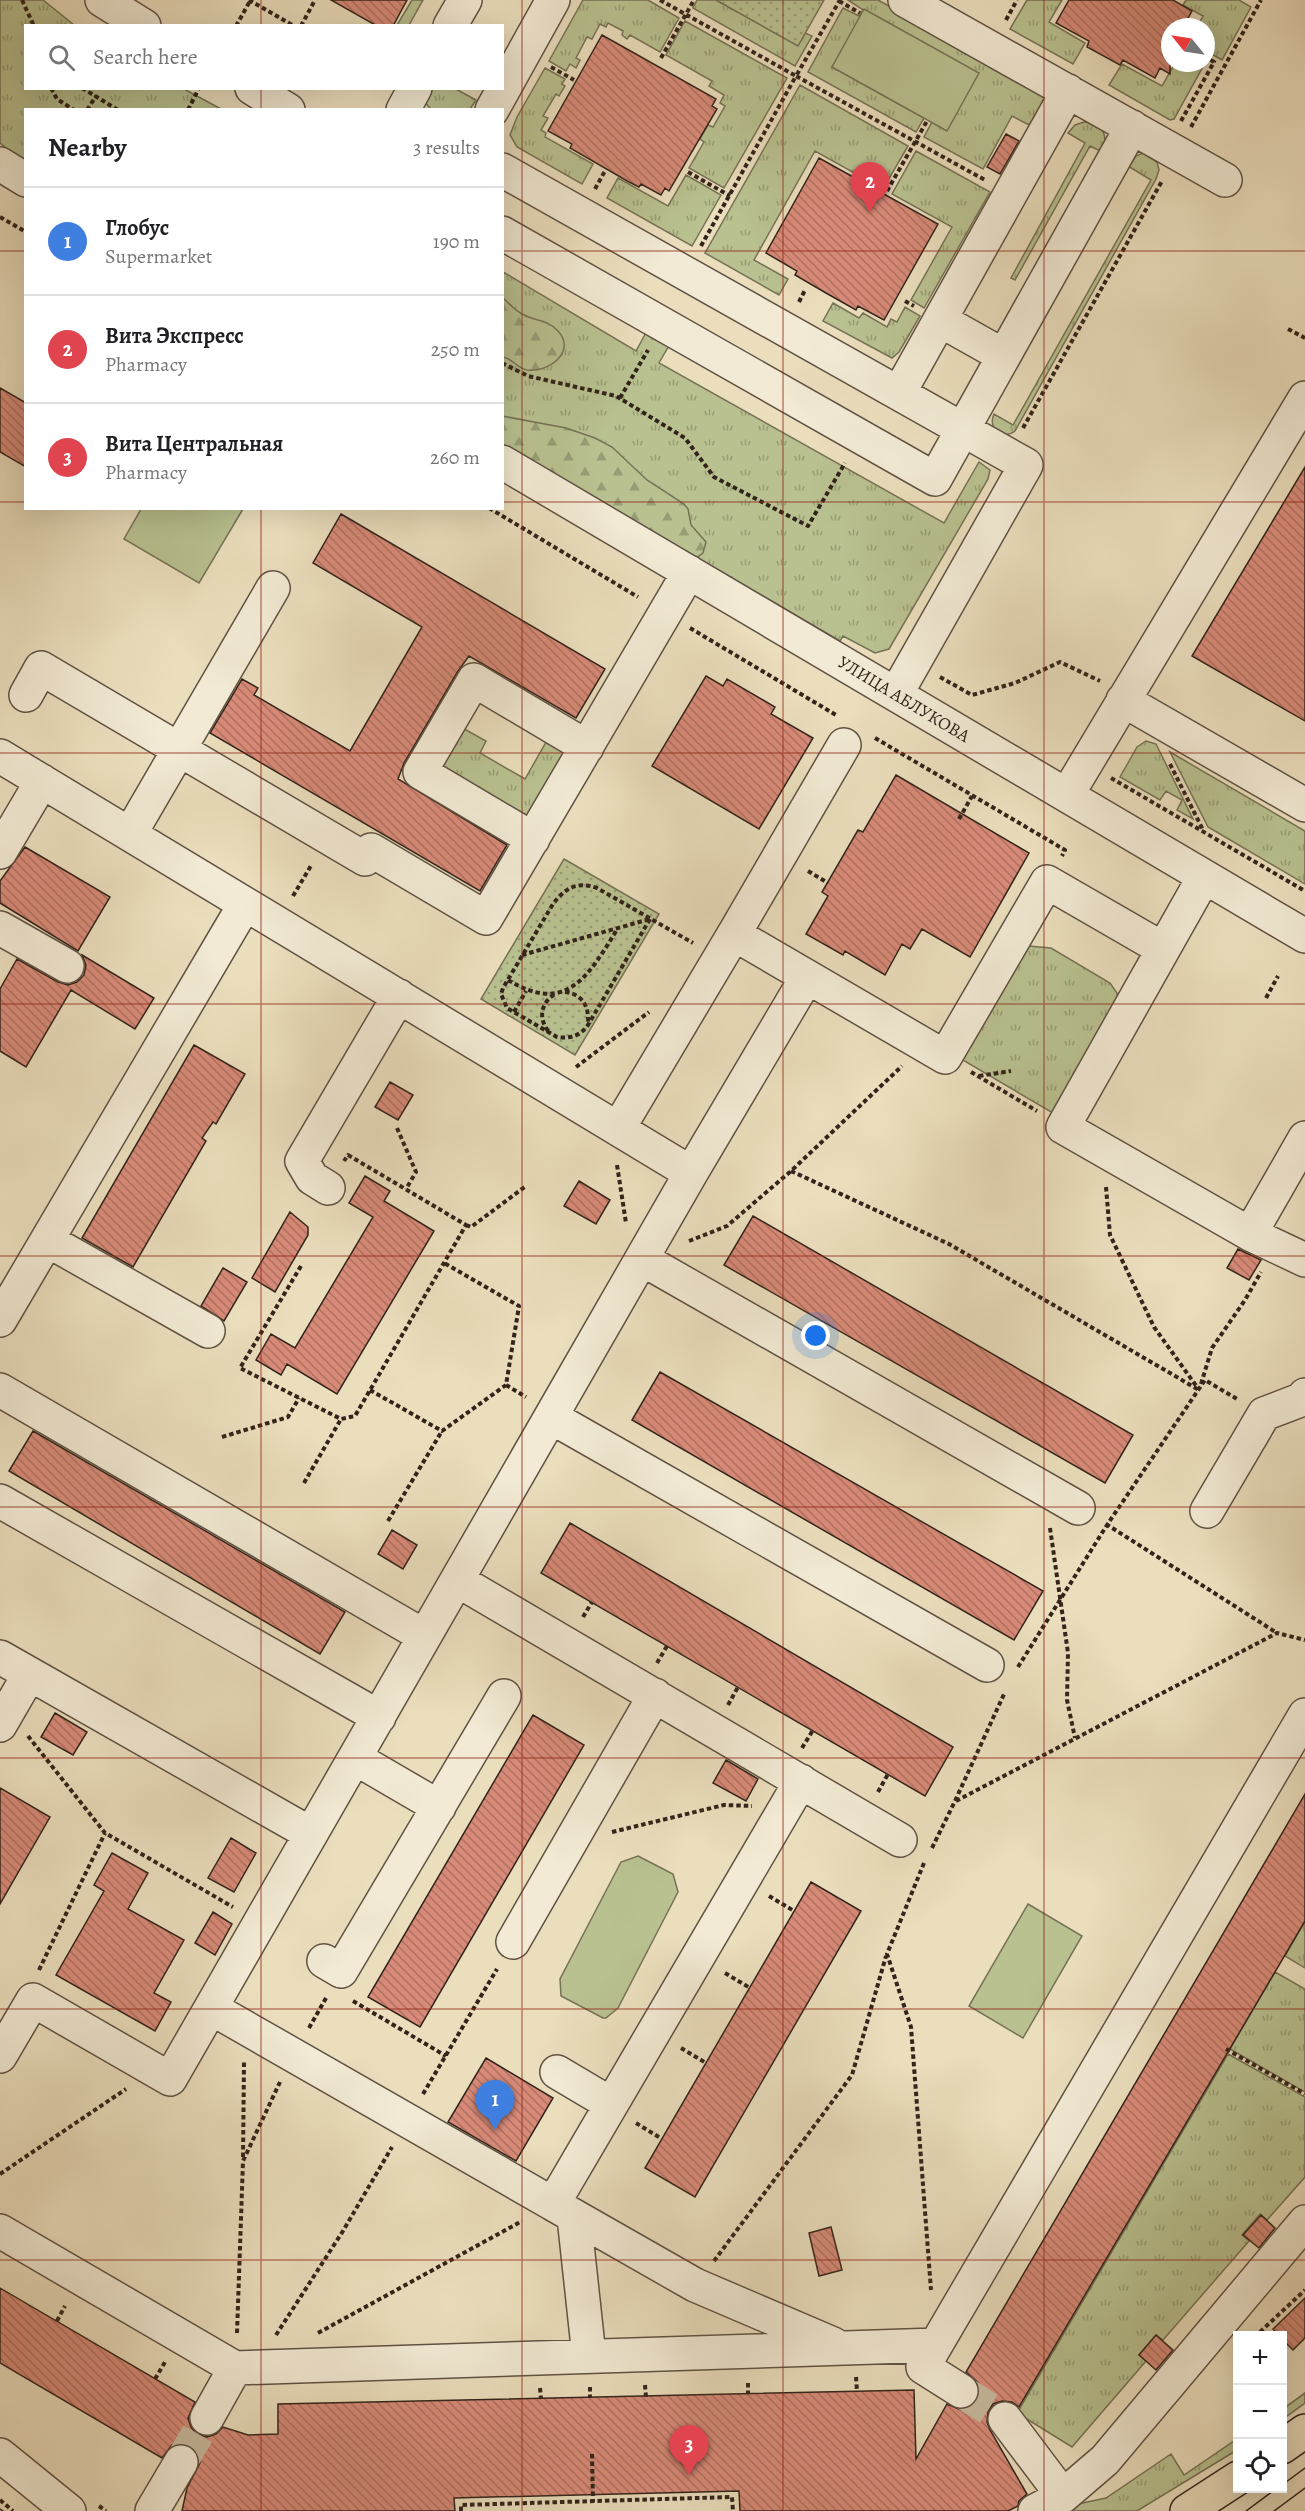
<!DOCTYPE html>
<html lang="en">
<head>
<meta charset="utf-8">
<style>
	body { margin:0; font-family:Alegreya,serif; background:#f2f2f2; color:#202124 }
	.controls { position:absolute; right:18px; bottom:18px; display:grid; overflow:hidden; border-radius:0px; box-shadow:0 6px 24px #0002 }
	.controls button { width:54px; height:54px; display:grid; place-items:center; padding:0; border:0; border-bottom:2px solid #e0e0e0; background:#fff; color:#202124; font:30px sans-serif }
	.compass { position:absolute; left:1161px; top:18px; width:54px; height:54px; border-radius:50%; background:#fff; box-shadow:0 6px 24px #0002; rotate:300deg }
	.you { position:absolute; left:816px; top:1336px; width:21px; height:21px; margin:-15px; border:4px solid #fff; border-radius:50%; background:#1a73e8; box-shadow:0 0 0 9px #1a73e833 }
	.badge { display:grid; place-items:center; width:39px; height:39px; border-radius:50%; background:#8f2418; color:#fff; font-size:20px; font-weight:700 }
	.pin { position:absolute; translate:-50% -50px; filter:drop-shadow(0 2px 3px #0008) }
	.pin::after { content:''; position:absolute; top:32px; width:21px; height:18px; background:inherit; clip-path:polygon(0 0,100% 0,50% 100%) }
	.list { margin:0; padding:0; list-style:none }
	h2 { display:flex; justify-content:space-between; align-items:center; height:78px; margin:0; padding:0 24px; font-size:26px }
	h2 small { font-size:20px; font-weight:400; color:#757577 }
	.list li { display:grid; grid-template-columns:39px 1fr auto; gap:18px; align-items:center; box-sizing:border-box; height:108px; padding:0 24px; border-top:2px solid #e0e0e0 }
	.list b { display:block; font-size:22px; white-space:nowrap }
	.list p { margin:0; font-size:20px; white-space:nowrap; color:#757577 }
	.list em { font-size:20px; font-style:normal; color:#757577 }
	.icon { flex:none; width:33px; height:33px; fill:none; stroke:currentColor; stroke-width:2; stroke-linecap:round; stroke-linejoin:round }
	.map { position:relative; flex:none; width:1305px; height:2511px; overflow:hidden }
	.search { position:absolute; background:#fff; box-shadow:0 6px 24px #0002; left:24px; top:24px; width:480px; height:66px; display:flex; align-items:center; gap:15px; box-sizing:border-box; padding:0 21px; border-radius:0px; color:#757577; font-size:22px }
	.panel { position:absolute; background:#fff; box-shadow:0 6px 24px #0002; left:24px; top:108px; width:480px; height:402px; border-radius:0px }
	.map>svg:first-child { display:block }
	.grass { fill:url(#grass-tufts); stroke:#767256; stroke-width:1.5 }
	.forest { fill:url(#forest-firs); stroke:#767256; stroke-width:1.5 }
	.park { fill:url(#park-dots); stroke:#767256; stroke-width:1.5 }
	.pitch { fill:#b9c190; stroke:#767256; stroke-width:1.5 }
	.building { fill:url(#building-back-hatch); stroke:#32241b; stroke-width:1.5 }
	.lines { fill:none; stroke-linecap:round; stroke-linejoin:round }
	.minor-tunnel { stroke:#c6b99d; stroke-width:33; stroke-dasharray:33 16; stroke-linecap:butt }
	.minor-casing { stroke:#605244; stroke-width:36 }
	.major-casing { stroke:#32241b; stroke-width:36 }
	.path { stroke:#32241b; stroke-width:4; stroke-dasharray:4.5 3; stroke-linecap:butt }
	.minor { stroke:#f2ead4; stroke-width:33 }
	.major { stroke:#ebdebd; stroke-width:33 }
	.tram { stroke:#32241b; stroke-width:1.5 }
	.grid { fill:none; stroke:#8f2418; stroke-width:1.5; stroke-opacity:0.55 }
	.labels { text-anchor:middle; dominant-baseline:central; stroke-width:6; stroke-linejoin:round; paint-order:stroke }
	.street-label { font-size:18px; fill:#32241b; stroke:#f2ead4 }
</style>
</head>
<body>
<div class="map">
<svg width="1305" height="2511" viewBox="0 0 1305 2511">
	<defs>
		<pattern id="grass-tufts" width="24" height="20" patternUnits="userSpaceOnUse" patternTransform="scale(1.5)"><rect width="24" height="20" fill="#b9c190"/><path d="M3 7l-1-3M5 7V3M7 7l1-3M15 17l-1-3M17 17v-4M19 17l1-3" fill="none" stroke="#979d75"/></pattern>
		<pattern id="forest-firs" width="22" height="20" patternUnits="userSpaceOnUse" patternTransform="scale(1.5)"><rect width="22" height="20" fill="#b9c190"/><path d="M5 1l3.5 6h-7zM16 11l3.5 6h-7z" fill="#979d75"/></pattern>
		<pattern id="park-dots" width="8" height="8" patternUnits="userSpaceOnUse" patternTransform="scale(1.5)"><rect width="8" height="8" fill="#b9c190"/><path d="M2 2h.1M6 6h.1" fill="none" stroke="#979d75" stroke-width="1.8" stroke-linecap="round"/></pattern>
		<pattern id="building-back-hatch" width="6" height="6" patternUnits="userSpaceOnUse" patternTransform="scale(1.5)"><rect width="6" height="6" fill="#d88a78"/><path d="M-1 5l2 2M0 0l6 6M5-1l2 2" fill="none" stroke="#b07162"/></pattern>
	</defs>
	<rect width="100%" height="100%" fill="#ebdebd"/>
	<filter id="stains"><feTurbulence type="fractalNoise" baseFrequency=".00333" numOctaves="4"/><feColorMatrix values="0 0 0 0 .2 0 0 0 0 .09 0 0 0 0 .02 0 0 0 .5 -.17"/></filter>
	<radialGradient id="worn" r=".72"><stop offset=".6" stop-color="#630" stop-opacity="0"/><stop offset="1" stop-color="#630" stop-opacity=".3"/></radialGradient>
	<!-- grass -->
	<path class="grass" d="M0,0H43L74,25L26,26V88L184,89L221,109L26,110L25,163L0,143Z
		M412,0H423L409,25H397Z
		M583,0H648L679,18L660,52L630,35L627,39L622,35L623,31L608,23L606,27L600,24L592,39L587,37L576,58L580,60L576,68L570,64L566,71L549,61Z
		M697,0H716L797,45L805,33L812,36L795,66L693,8Z
		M848,0H878L1042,90L1049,105L1038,124H1027L1012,116L983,169L924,137L932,122L947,130L832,67L924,118L916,132L808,72L843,8L859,16L863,10Z
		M1027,0H1062L1049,22L1085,43L1073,64L1010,29Z
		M1186,0H1239L1251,7L1222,60L1206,51V27H1197L1203,16L1183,5Z
		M685,21L787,78L724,188L689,168L704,142L700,139L708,125L713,127L725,106L720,103L724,95L709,86L712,81L666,55Z
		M1175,63H1205L1174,119L1170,120L1109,85L1122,64L1162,86Z
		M545,68L565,79L562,84L565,86L559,96L556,94L543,116L548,118L541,130L546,133L545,137L593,164L582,184L517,147L510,135L517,117Z
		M800,85L908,146L883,189L815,151L754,260L788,279L779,295L705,253Z
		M423,89H456L476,100L470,109H431C425,104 422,97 423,89Z
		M1084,122C1105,124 1107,135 1104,153L1090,146L1015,280L1011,278L1085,143L1068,133L1075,125Z
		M916,151L990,192L924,308L911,300L952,227L892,194Z
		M1143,153L1157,162L1159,170L1156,179L1015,431C1003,441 987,429 994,414L1013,425L1151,180L1128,166L1136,156Z
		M686,175L721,195L692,246L607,198L618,178L668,206Z
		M503,272L636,351L648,329L671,342L659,363L944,523L979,462L990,470L988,479L889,649L875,653L843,636L840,641L503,444Z
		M833,303L859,318L863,313L887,327L891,319L897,322L905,307L920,316L899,352L892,358L823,321Z
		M459,726L486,741L480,753L525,779L549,737L564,750L565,755L527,819L449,783L440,760Z
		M1146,741L1156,744L1193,819L1177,810L1182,800L1166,791L1160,800L1120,777L1137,747Z
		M1170,752L1305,831V884L1208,827Z
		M1028,946L1051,948L1110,983L1117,993L1118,1006L1058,1116L956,1056Z
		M1305,1921V1968L1285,1956Z
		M1275,1972L1305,1989V2092L1230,2049Z
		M1228,2054L1305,2097V2177L1267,2220L1260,2214L1242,2235L1249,2241L1163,2340L1156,2335L1139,2355L1146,2361L1072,2447L1017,2413Z
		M1305,2393V2403L1283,2419V2409Z
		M1237,2439V2450L1137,2511H1064L1078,2504L1106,2498L1171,2454L1184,2475Z"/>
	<!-- forest -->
	<path class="forest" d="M502,297C509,303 515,311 524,315C535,321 549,320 558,331C577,352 548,373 527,370C517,368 513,359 503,357Z
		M502,416L566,428L595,438L612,447L647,480L684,504L688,509L691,525L706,542L703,553L696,558L503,451Z"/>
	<!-- park -->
	<path class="park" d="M716,0H824L798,46Z
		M564,859L659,914L575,1055L481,999Z"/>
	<!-- pitch -->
	<path class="pitch" d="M864,9L979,73L947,131L832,67Z
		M141,509V508L243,509L199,583L124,539Z
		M638,1856L673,1874L678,1892L618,2008L606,2018H603L561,1996L560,1979L621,1862Z
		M1028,1904L1082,1936L1023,2038L969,2006Z"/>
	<!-- building -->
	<path class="building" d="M331,0H407L393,26H377Z
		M1069,0H1173L1192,11L1183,27H1170V74L1160,68L1155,78L1123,60L1120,65L1087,47L1089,41L1056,23Z
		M602,35L716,99L712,106L717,109L669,191L665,188L661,195L641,184L639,187L629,182L570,148L572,144L548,131Z
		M1006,134L1019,141L1000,174L987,167Z
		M819,158L938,224L884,320L858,306L856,310L826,293L795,275L797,271L766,253Z
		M0,388L26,403V467L0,452Z
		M1305,467V721L1192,656Z
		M341,514L605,669L576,718L469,656L458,671L404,763L398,779L507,845L480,891L210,733L242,679L258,688L254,695L350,751L422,627L313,563Z
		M706,676L723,686L727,679L775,707L771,714L813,738L759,829L652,766Z
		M896,775L1029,853L970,957L922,929L910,949L902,944L885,975L845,951L843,955L806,934L828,896L822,892L858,830L863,832Z
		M25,847L110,897L78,951L0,903V881Z
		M82,955L154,998L135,1029L71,990L26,1067L0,1051V989L17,959L58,982L68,985L77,982L84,975L86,965Z
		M194,1045L245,1074L216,1124L213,1122L202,1138L206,1141L133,1267L82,1238Z
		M390,1082L413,1095L398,1120L375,1107Z
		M365,1176L390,1191L384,1201L434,1231L337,1394L287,1364L281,1375L256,1360L271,1334L295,1348L373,1217L349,1203Z
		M579,1181L610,1200L596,1224L564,1206Z
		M290,1212L308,1227V1235L275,1292L252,1278Z
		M753,1216L1133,1435L1105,1483L724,1265Z
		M1238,1249L1261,1260L1249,1280L1227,1268Z
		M223,1268L247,1282L224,1321L201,1306Z
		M660,1372L1043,1591L1014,1640L632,1420Z
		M33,1431L345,1612L320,1654L9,1471Z
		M570,1523L953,1747L925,1796L541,1573Z
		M392,1530L417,1545L403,1569L378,1554Z
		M55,1713L87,1732L73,1755L41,1737Z
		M533,1715L584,1745L420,2027L368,1997Z
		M726,1760L758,1779L746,1801L713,1783Z
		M0,1788L50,1817L0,1904Z
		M1305,1794V1921L1019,2407L1012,2402L1002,2401L993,2404L988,2412L987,2422L990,2430L1027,2494L1019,2501L1018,2506L1008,2511H740L739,2491L454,2498L455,2511H182L187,2488L200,2463L198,2453L191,2446L182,2443L172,2445L162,2458L0,2363V2288L195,2402L188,2418L191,2427L197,2434L207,2437L216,2434L223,2427L248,2435L278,2434V2404L914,2390L916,2459L947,2404L961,2410L970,2407L977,2400L980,2392L978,2383L966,2372Z
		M231,1838L256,1853L234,1892L208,1878Z
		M112,1853L148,1873L128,1909L184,1940L154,1993L171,2002L155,2031L56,1975L104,1891L94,1885Z
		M811,1882L861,1911L695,2197L645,2168Z
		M213,1912L232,1924L215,1955L195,1943Z
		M486,2058L553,2098L516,2161L448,2122Z
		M1261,2215L1275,2228L1259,2248L1243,2235Z
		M831,2227L842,2270L819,2276L809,2233Z
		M1305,2298V2338L1293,2350L1282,2339V2336H1279L1273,2329Z
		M1156,2335L1173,2350L1156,2370L1139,2355Z"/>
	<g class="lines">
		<!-- minor-tunnel -->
		<path class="minor-tunnel" d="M961,2391L1005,2419
			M181,2462L207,2418"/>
		<!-- minor casing -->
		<g class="minor-casing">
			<path id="minor" d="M102,0L144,26
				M905,0L1225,180
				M450,26L465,0
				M252,88L288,110
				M403,110L415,88
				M492,110L553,0
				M0,164L26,180
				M502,170L1026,465L896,694
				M502,233L935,479L1132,127
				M940,320L1004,356
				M899,393L1068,91
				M502,462L1305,936
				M26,695L41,668L365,859L371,850L486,918L689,572
				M1123,700L1305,805
				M0,756L691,1173
				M1067,795L1305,398
				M130,834L273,588
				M533,839L420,772L474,680L587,747
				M0,852L42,781
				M1204,877L1063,1127L1250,1234L1305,1260
				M0,928L67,966
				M734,934L844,745
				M618,1129L734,934L945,1057L1047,882L1163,949
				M328,1188L312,1178L302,1161L399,996
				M1250,1234L1305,1138
				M47,1240L208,1331
				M642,1259L1078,1508
				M0,1320L245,904
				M0,1390L424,1636
				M551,1417L987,1665
				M0,1501L379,1717
				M1207,1511L1264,1414L1303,1399L1305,1395
				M457,1580L900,1840
				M0,1657L311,1834
				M0,1725L29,1675
				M355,1758L439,1807
				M513,1942L655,1695
				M324,1961L341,1971L504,1696
				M211,2008L553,2204L801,1781
				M0,2056L33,2000L170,2079L691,1173L807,977
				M557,2072L611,2104
				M553,2204L695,2285L833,2344
				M574,2217L589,2356
				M0,2231L235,2368L207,2418
				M235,2368L936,2345
				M961,2391L923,2367L1305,1715
				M1005,2419L1063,2496
				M0,2455L69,2511
				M152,2511L181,2462
				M1035,2511L1063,2496L1105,2460L1305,2222"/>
		</g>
		<!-- major casing -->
		<g class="major-casing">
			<path id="major" d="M1282,2447L1305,2431
				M1187,2511L1238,2478"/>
		</g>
		<!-- path -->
		<path class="path" d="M22,0L34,26
			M249,0L294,26
			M660,0L796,76L840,0
			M839,1L860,13
			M1006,20L1017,0
			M236,26L250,1
			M301,26L315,0
			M661,58L694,0
			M551,67L574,80
			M51,88L57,99L74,110
			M82,88L118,110
			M87,110L96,96
			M188,110L199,88
			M1181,121L1214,62L1206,57
			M1191,127L1261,0
			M688,172L730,196
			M595,189L606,169
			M887,191L927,121
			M0,217L26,232
			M701,246L796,76L985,180
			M905,301L914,306
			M799,302L805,290
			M1288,329L1305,338
			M502,363L528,376L616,396L685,438L714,477L808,526L845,463
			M620,398L648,350
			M1023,428L1162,181
			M489,508L638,597
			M690,628L836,715
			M940,677L972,695L1015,683L1060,662L1100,681
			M875,738L1065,850L1062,856
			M1170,764L1203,830
			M1111,778L1305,891
			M959,819L972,796
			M808,871L828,883
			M293,896L312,864
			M650,919L588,1025C580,1036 570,1039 557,1037L507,1008L501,994L503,988L553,904C565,888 577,881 597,888L693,943
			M522,955L650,919
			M508,980C567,1016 589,975 618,928
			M565,992C582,994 589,1006 588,1022
			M1266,998L1278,976
			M514,1012L526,991
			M548,1031C538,1017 541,1003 555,994
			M576,1067L649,1012
			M971,1072L1037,1111
			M979,1076L1011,1071
			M397,1128L416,1172L406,1189
			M617,1165L626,1223
			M791,1171L949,1244L1199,1390
			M1106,1187L1110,1235L1154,1327L1197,1387
			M466,1225L471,1227L526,1186
			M689,1241L727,1226L791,1171L902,1066
			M301,1266L240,1368L341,1419L355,1416L466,1225L348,1155L344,1161
			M1201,1384L1212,1348L1245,1300L1261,1272
			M506,1385L526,1397
			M370,1390L442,1431L506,1385L519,1306L444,1263
			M222,1437L288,1417L299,1398
			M304,1483L341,1419
			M388,1521L442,1431
			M1106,1524L1277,1633
			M1050,1528L1068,1653L1067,1700L1075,1738
			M583,1617L592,1602
			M657,1663L667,1646
			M1018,1667L1107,1525L1205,1380L1237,1399
			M728,1705L738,1687
			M28,1736L105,1833L233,1907
			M802,1748L813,1730
			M878,1792L888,1774
			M956,1801L1277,1633L1305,1640
			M612,1832L724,1805L752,1806
			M932,1848L955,1801L1005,1692
			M924,1863L887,1954L911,2027L931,2290
			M769,1896L794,1911
			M39,1970L105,1833
			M725,1973L750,1988
			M353,2001L446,2056
			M309,2028L326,1998
			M681,2048L706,2063
			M1226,2049L1305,2094
			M423,2094L497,1969
			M636,2123L662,2139
			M243,2157L244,2062
			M0,2174L126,2089
			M714,2261L852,2075L886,1956
			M57,2321L65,2306
			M1260,2332L1305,2290
			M237,2333L243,2161L280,2082
			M318,2333L522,2221
			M276,2335L343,2231L392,2147
			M856,2377L857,2392
			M155,2379L165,2362
			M748,2383V2394
			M645,2385L646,2397
			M590,2387V2398
			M540,2388L541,2399
			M592,2454L593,2502
			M0,2500L13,2511
			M99,2506L106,2511
			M461,2511V2505L732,2497L733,2511"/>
		<!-- minor -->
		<use href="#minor" class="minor"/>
		<!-- major -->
		<use href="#major" class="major"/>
		<!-- tram -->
		<path class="tram" d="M1282,2485L1305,2468
			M0,2509L3,2511
			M1246,2511L1277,2488
			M1274,2511L1305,2488"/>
	</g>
	<!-- grid -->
	<path class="grid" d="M261,0V26M522,0V2511M783,0V2511M1044,0V2511M261,88V110M0,251H26M502,251H1305M0,502H26M502,502H1305M261,508V2511M0,753H1305M0,1004H1305M0,1256H1305M0,1507H1305M0,1758H1305M0,2009H1305M0,2260H1305"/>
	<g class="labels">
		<!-- street labels -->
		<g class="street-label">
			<text transform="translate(904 699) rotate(31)">УЛИЦА АБЛУКОВА</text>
		</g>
	</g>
	<rect width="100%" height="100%" filter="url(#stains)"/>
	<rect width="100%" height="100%" fill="url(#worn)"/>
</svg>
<div class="controls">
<button>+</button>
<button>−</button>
<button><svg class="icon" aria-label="locate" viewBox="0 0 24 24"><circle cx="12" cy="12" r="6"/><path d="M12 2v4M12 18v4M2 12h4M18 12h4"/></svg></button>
</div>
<svg class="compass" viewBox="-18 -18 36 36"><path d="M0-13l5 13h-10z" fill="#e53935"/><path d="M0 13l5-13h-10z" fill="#757577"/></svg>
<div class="you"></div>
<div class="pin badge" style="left:495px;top:2130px;background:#3f7fe0">1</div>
<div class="pin badge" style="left:870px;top:212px;background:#e0444e">2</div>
<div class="pin badge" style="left:689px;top:2475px;background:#e0444e">3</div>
<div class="search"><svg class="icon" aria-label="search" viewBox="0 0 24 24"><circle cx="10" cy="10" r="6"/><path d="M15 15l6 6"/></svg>Search here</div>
<section class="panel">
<h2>Nearby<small>3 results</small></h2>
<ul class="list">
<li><span class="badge" style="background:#3f7fe0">1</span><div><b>Глобус</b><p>Supermarket</p></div><em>190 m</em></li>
<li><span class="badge" style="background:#e0444e">2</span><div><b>Вита Экспресс</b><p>Pharmacy</p></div><em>250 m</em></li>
<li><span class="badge" style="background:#e0444e">3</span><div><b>Вита Центральная</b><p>Pharmacy</p></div><em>260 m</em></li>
</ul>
</section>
</div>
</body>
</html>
